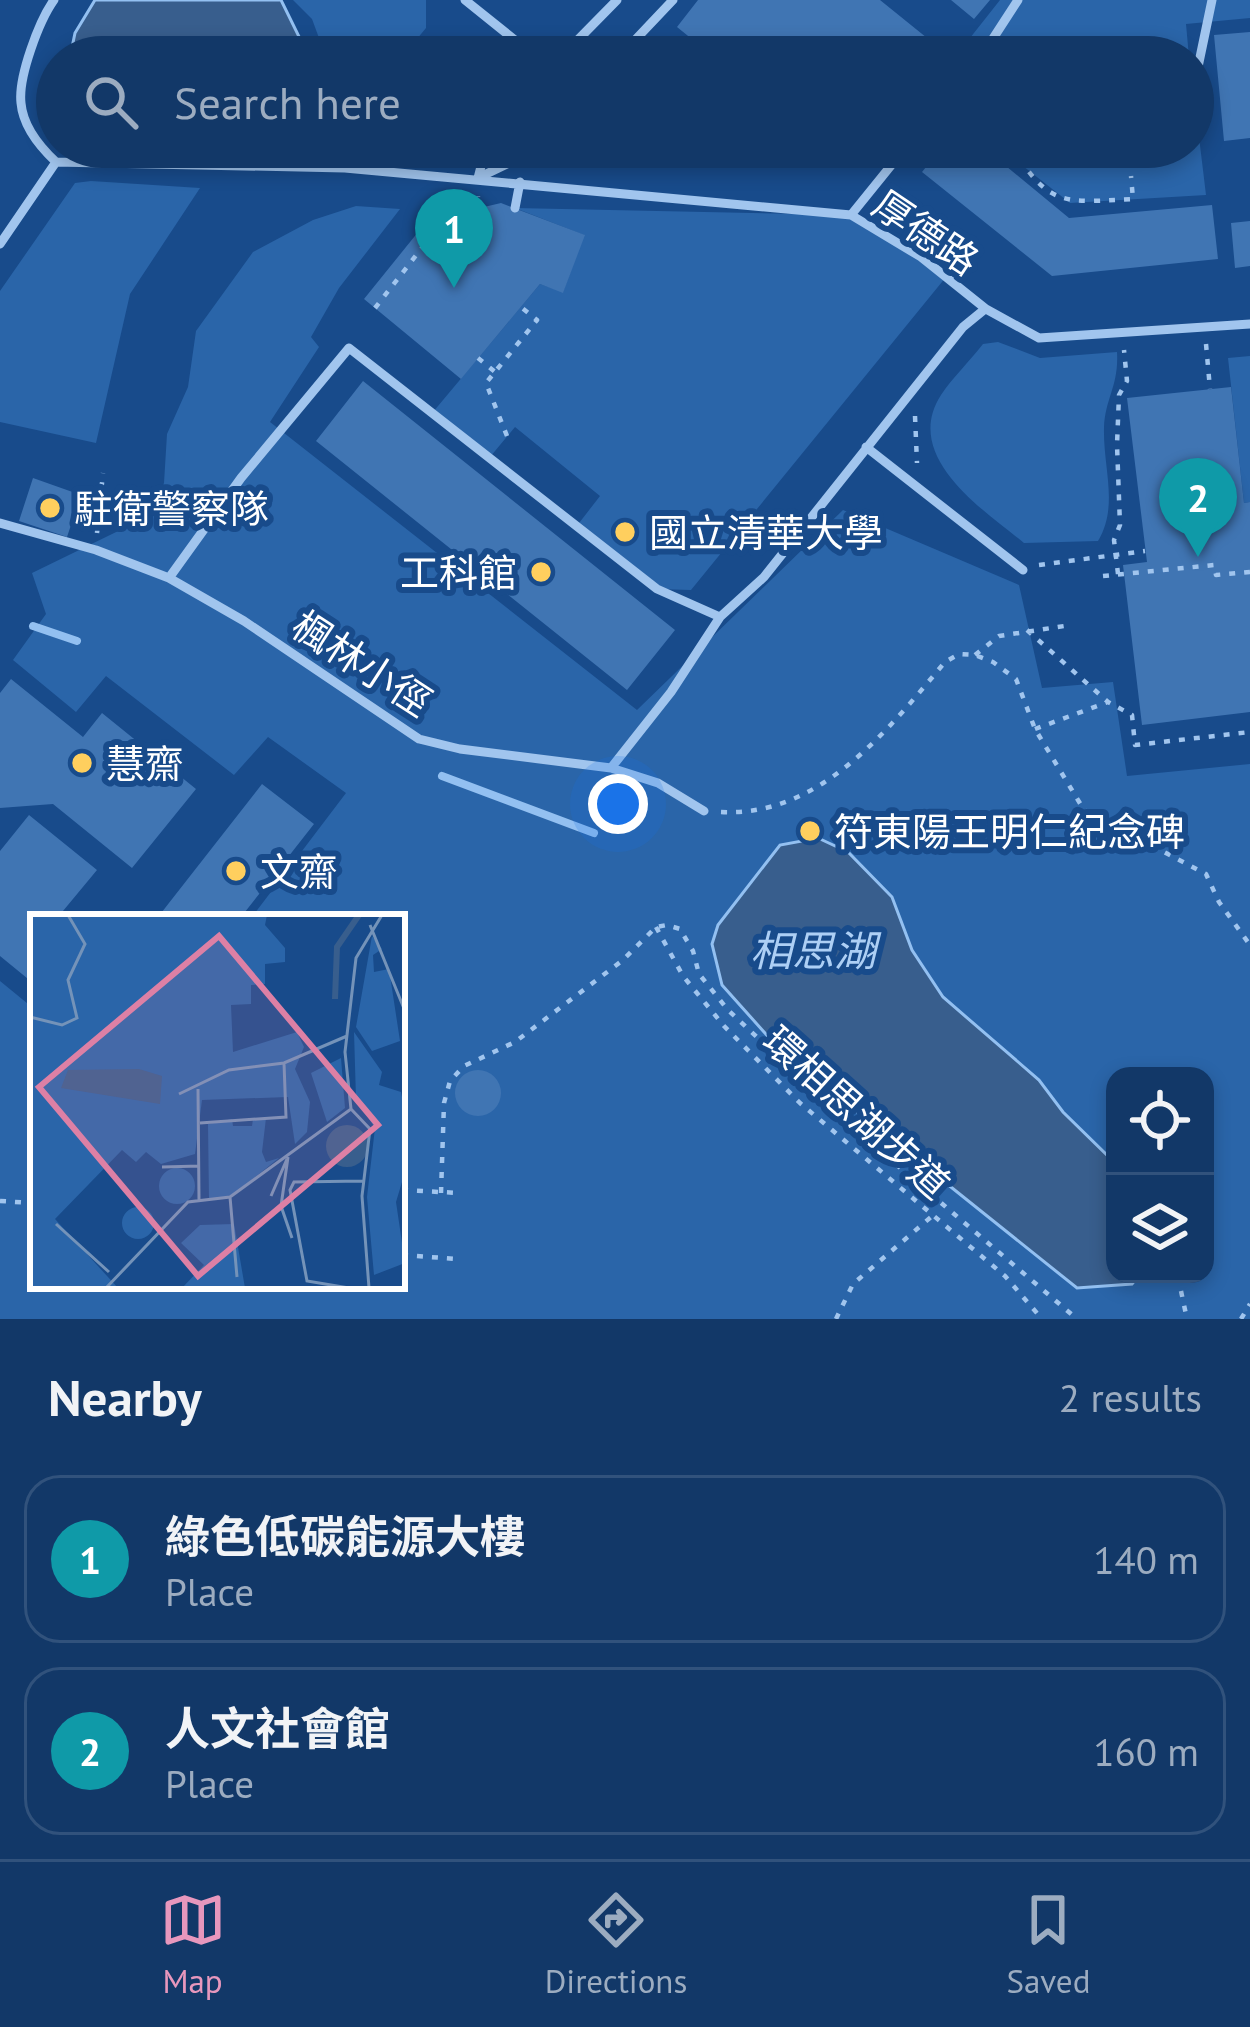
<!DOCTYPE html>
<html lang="en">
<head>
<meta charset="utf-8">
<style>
	body { margin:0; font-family:"PT Sans","Noto Sans TC",sans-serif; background:#1f4371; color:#f1f3f6 }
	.controls { position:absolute; right:36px; bottom:36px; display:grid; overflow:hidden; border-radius:24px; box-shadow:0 6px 18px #0003 }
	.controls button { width:108px; height:108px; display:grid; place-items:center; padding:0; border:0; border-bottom:3px solid #31527c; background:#123868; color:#f1f3f6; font:60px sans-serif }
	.you { position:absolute; left:618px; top:804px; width:42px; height:42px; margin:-30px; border:9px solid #fff; border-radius:50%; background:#1a73e8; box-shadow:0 0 0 18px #1a73e833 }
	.badge { display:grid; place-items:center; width:78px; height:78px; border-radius:50%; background:#e797bd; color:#fff; font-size:39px; font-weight:700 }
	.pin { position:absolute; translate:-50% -99px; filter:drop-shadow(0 3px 6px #0008) }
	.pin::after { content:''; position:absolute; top:63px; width:42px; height:36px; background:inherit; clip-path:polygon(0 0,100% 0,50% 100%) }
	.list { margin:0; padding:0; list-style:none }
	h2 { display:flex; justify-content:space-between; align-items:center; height:156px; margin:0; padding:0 48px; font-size:51px }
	h2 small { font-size:39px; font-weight:400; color:#9cacc0 }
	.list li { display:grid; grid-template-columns:78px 1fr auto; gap:36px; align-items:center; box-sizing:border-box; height:168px; margin:0 24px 24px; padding:0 24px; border:3px solid #31527c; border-radius:36px }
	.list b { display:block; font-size:45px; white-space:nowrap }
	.list p { margin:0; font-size:39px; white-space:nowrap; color:#9cacc0 }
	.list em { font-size:39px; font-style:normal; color:#9cacc0 }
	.icon { flex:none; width:66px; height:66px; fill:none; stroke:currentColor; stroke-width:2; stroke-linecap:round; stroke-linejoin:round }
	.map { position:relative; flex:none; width:1250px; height:1319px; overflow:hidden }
	.search { position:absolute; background:#123868; box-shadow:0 6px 18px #0003; left:36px; right:36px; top:36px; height:132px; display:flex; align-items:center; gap:30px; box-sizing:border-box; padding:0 42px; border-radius:66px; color:#9cacc0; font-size:45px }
	.sheet { height:540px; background:#123868 }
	nav { display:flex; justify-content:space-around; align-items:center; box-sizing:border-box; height:168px; border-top:3px solid #31527c; background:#123868; font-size:33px; color:#9cacc0 }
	nav a { display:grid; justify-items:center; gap:6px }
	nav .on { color:#e797bd }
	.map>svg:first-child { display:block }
	.green { fill:#2a65a9; fill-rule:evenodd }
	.water { fill:#385e8d; stroke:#93c0f1; stroke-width:3 }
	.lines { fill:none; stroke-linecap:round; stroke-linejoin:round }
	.stream { stroke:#93c0f1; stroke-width:8 }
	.building { fill:#4075b3 }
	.path { stroke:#a1c5ee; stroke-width:4.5; stroke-dasharray:6 9; stroke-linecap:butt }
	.lane { stroke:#a1c5ee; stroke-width:9 }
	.poi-dot { fill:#ffcf5e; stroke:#184b8b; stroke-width:4.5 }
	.labels { text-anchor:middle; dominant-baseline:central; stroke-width:12; stroke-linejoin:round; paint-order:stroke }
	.street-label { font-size:39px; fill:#fff; stroke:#184b8b }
	.poi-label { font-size:39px; fill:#fff; stroke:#184b8b; text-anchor:start }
	.water-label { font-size:42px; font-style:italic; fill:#adcff5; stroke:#184b8b }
	.inset-river { fill:none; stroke:#385e8d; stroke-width:6 }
	.inset-road { fill:none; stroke:#7493b9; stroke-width:3 }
	.view { fill:#dd80a5; fill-opacity:0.15; stroke:#dd80a5; stroke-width:6 }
	.inset-edge { fill:none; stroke:#fff; stroke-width:6 }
</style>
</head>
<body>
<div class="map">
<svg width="1250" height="1319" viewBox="0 0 1250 1319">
	<rect width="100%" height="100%" fill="#184b8b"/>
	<!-- green -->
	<path class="green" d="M293,0H426V28L402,57H326L312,19Z
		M1000,0H1250V18L1186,24L1189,57H955Z
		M1193,87L1206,195L1070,203L999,147H1193Z
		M91,181L200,188L130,294L96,443L0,422V291L75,183Z
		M356,206L400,209L339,288L311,337L319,347L270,422L637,710L843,510L1019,585L1042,688L1113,682L1127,776L1250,764V1319H0V981L33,1008V1286H402V917H252L346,793L268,737L234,775L106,676L76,712L13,660L46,614L32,573L149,516L164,483L167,434L188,387L196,331L253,252L313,220ZM1115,1076H1205V1274H1115Z
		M515,208L851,215L946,277L691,590L657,589L576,527L600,496L515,427L490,457L433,412L540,284L563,292L584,235Z
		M998,342L1040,358L1117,352C1119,386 1105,398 1104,428C1103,468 1119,506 1098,541L1024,543C985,511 901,457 941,395C953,377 970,361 983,344Z
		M1250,356V502L1244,503L1228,358Z"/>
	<!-- water -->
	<path class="water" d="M95,0H281L309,57H70L75,33Z
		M818,838L848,852L892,897L912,950L943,997L1039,1080L1063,1112L1115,1163V1274H1140L1132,1284L1077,1288L781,1051L722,985L712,944L718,925L780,845Z"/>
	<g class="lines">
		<!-- stream -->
		<path class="stream" d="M33,626L77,641
			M442,776L594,833"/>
	</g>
	<!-- building -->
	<path class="building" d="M698,0H880L932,42L920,57H714L677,27Z
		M951,0H990L974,19Z
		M1250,32V138L1224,141L1214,35Z
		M942,147H983L1069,218L1212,205L1218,259L1052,276L922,172Z
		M448,195L467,211L501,203L585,235L563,293L540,284L461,379L364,299Z
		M1250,221V266L1235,268L1231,223Z
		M363,381L675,630L627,690L316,441Z
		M1231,387L1244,503L1250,502V712L1142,725L1123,565L1147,562L1127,398Z
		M33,478L81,495L67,537L19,521Z
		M11,679L83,737L102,713L196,789L132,868L53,804L0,808V693Z
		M262,784L314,824L241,917H158Z
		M29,815L97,870L58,917H33V983L0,956V851Z
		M455 1093a23 23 0 1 1 46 0a23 23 0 1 1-46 0Z"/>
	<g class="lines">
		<!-- path -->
		<path class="path" d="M1012,147C1050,209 1066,202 1133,199L1131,176
			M375,308L457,203L478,207V196
			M1206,344L1210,389
			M478,358L495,372
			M915,416L917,463
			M507,436L486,383L537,320L521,307
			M97,533L103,473
			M1039,565L1145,551
			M1118,574L1114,540L1120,525L1117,445L1119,395L1127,381L1124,350
			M1103,576L1214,565L1216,575L1250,572
			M1027,630L1108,702L1132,715L1135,745L1250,732
			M975,655L999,636L1071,625
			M1035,729L1108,702
			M721,812C820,817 887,731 945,662L959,654L975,655L993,662L1016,679L1035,729L1084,810L1206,874L1219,902L1250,945
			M656,927L683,976L724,1026L800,1103L1005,1276L1042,1319
			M402,1190L459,1193
			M441,1193L444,1103L450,1081L464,1066L515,1042L623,960L656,927L667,925L680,929L693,951L699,974L728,1010L857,1131L1077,1319
			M0,1201L33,1203
			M402,1255L458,1259
			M1181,1291L1187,1319
			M836,1319L853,1284L931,1217
			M1241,1319L1250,1304"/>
		<!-- lane -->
		<path class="lane" d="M54,0C39,21 18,77 21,103C23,127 40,147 56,162
			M465,0L536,57
			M561,57L617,0
			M619,57L673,0
			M981,57L1018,0
			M1198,67L1212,0
			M56,162L345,168L851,215L921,257L986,309L1039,338L1250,324
			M482,176L542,147
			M478,178L486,147
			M515,208L520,182
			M851,215L906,147
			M0,244L56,162
			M866,447L1023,570
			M0,523L96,550L169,578L244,621L419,739L460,749L611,768L658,783L704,811
			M169,578L241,478L349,348L657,589L720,617
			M611,768L671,692L720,617L764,577L963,327L985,309"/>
	</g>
	<!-- markers -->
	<g class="poi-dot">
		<circle cx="50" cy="508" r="12"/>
		<circle cx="625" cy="532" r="12"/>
		<circle cx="541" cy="572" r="12"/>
		<circle cx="82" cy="763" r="12"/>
		<circle cx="810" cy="831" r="12"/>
		<circle cx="236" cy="871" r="12"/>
	</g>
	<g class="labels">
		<!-- street labels -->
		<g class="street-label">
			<text transform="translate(926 232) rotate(34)">厚德路</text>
			<text transform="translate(362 663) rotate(33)">楓林小徑</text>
			<text transform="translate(857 1112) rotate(42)">環相思湖步道</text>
		</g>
		<!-- poi labels -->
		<g class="poi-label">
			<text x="74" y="508">駐衛警察隊</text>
			<text x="649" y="532">國立清華大學</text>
			<text x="517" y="572" text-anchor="end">工科館</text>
			<text x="106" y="763">慧齋</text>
			<text x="834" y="831">符東陽王明仁紀念碑</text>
			<text x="260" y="871">文齋</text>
		</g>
		<!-- water labels -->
		<g class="water-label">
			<text x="813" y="950">相思湖</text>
		</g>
	</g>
	<!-- overview -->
	<g transform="translate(30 914)">
		<rect width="375" height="375" fill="#184b8b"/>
		<path d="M0,1H237L235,11L255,34V48L235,50V70L221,71V90L201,91L203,138L267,118L274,133L265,155L280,188L277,218L265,230L258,183L172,186L165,240L131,250L116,238L106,248L92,236L25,305L88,374H0ZM342,22L352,35L343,41L344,58L359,55L370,127L342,137L326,113ZM324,118L352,158L349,171L371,178L375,198V258L366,288L375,349L344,361L337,283L345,214L326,185ZM311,144L315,194L297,208L281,159ZM236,204L232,238L236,248L249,244L200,283L179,286L178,210L202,205L203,212H222L223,205ZM129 272a18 18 0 1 1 36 0a18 18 0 1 1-36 0ZM92 309a16 16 0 1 1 32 0a16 16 0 1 1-32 0ZM204,310L215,374H152L174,351L151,329L170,311Z" fill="#2a65a9"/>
		<path d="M109,155L132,162L130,190L31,174L38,156ZM296 232a21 21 0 1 1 42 0a21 21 0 1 1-42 0Z" fill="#385e8d"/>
		<path class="inset-river" d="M305,85L307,33L329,1"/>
		<path class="inset-road" d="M340,11L375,97M0,103L32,111L47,104L38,66L55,30L38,1M168,175L169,286M149,180L199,156L254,149L317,122M321,195L315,138L326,44L352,1M321,195L340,215L332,282L339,374M170,209L256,203L254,149M258,243L251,292L262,324M132,253L170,252M241,282L257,245M200,283L207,363M26,310L79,358M76,374L158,288L200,283L321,195M319,374L277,367L260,276L264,268L333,267"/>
		<path class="view" d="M189,22L348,211L168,362L9,173Z"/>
		<rect width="375" height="375" class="inset-edge"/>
	</g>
</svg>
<div class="controls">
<button><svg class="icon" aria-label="locate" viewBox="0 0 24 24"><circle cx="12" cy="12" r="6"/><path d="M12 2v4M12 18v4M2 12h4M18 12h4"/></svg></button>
<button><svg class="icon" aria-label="layers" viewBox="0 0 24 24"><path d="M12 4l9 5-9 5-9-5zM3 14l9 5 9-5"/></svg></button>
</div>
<div class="you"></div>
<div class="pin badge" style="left:454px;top:288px;background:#0f9aa8">1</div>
<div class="pin badge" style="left:1198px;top:557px;background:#0f9aa8">2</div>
<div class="search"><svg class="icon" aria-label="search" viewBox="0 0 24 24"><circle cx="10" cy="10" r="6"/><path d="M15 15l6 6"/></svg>Search here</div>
</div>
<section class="sheet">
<h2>Nearby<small>2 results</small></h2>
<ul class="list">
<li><span class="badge" style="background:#0f9aa8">1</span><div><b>綠色低碳能源大樓</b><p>Place</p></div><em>140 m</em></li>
<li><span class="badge" style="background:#0f9aa8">2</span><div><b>人文社會館</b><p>Place</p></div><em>160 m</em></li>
</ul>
</section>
<nav>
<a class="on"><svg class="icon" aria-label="map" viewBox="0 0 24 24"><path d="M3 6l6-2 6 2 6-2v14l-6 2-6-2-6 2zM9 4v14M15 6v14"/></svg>Map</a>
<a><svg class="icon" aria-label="directions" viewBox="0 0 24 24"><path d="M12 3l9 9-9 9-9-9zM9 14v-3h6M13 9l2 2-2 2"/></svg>Directions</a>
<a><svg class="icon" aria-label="saved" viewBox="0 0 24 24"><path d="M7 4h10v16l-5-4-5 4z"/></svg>Saved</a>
</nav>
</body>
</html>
